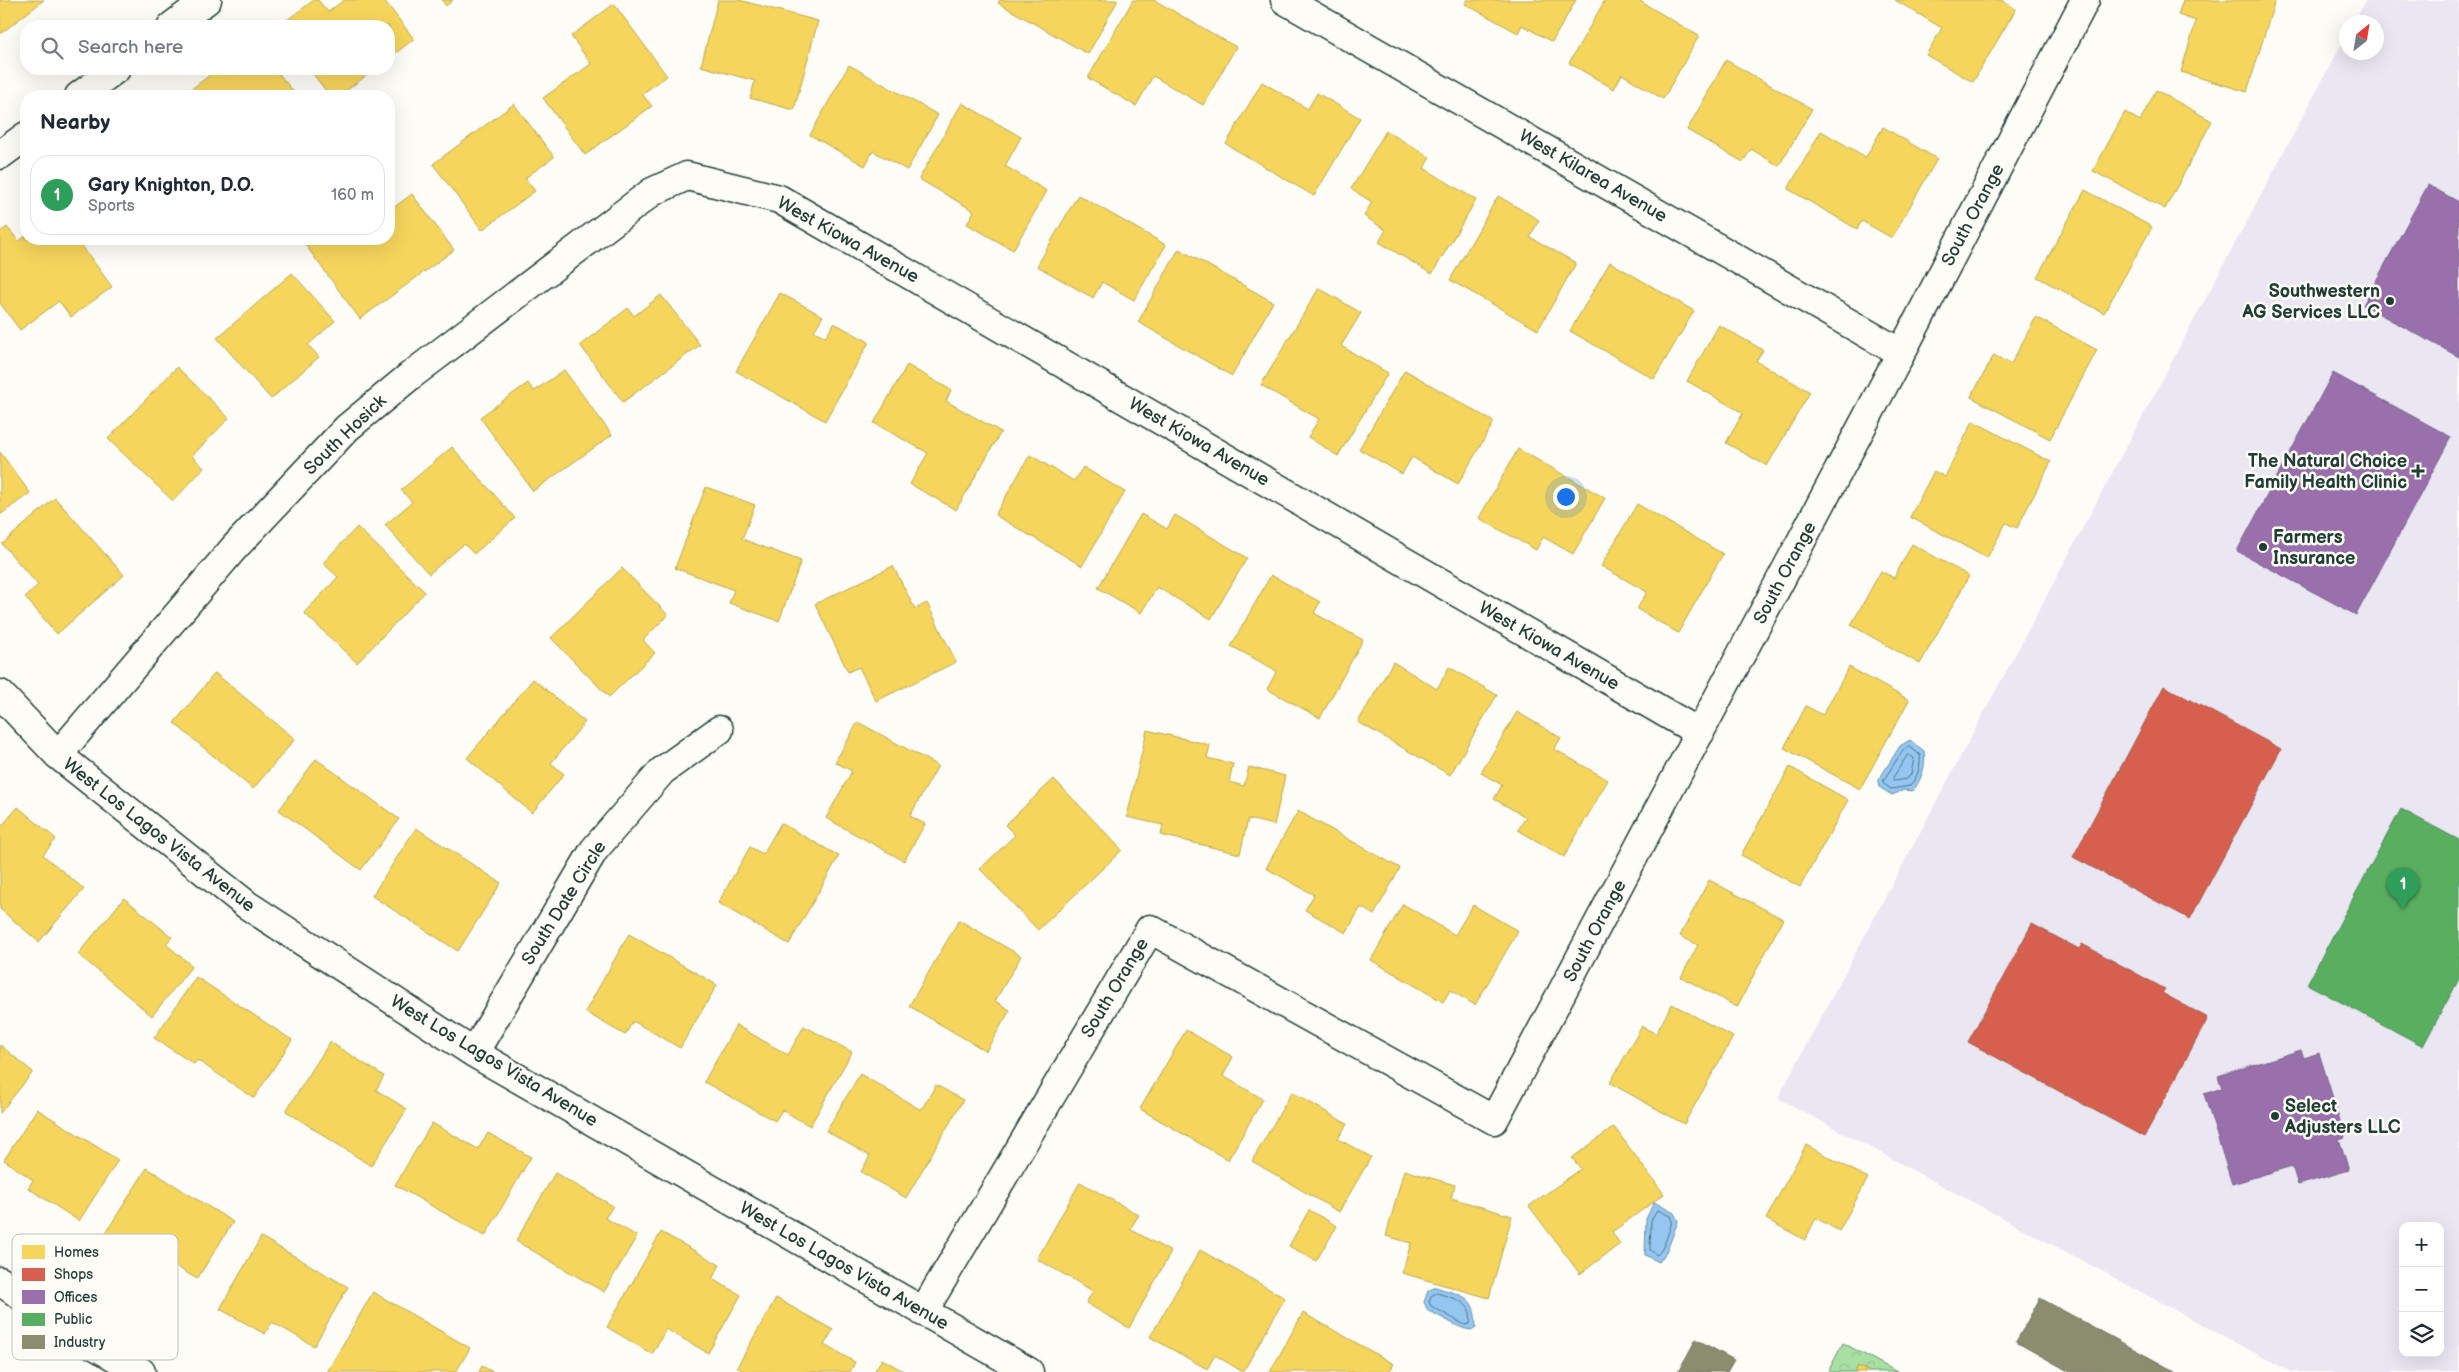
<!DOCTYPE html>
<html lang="en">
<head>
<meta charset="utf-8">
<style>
	body { margin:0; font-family:"Balsamiq Sans",sans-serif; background:#f2f2f3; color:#1f2937 }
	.controls { position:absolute; right:15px; bottom:15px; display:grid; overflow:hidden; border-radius:10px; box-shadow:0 5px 20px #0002 }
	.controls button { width:45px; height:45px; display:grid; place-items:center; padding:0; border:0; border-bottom:1px solid #e0e1e3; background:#fff; color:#1f2937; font:25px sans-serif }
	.compass { position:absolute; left:2339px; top:15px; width:45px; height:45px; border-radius:50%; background:#fff; box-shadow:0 5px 20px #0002; rotate:30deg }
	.you { position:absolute; left:1565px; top:496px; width:18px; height:18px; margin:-12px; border:4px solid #fff; border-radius:50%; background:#1a73e8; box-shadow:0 0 0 8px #1a73e833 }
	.badge { display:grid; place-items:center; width:32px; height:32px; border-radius:50%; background:#2563eb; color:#fff; font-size:16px; font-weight:700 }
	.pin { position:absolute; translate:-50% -41px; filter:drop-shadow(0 1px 2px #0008) }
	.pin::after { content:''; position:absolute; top:26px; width:18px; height:15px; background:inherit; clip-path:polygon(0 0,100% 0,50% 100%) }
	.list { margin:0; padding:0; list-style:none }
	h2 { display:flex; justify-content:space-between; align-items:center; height:65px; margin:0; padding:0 20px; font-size:21px }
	h2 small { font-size:16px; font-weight:400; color:#747a83 }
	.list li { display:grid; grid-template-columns:32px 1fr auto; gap:15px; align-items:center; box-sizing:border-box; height:80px; margin:0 10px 10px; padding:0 10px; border:1px solid #e0e1e3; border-radius:20px }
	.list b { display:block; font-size:19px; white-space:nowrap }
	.list p { margin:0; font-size:16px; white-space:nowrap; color:#747a83 }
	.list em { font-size:16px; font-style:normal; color:#747a83 }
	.icon { flex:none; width:28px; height:28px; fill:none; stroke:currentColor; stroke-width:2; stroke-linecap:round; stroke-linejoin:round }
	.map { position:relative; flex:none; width:2459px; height:1372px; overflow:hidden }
	.search { position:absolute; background:#fff; box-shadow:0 5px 20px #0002; left:20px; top:20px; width:375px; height:55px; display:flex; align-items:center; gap:12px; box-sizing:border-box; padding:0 18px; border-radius:20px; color:#747a83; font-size:19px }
	.panel { position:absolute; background:#fff; box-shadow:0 5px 20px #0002; left:20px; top:90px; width:375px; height:155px; border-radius:20px }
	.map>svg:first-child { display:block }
	.built { fill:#eae6f2; fill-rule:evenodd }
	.park { fill:url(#park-crowns); stroke:#648e6c }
	.water { fill:#94c6f1; stroke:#658fa5 }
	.homes { fill:#f6d55c; stroke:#b6a750 }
	.shops { fill:#d6604d; stroke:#9f5646 }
	.offices { fill:#9970ab; stroke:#746187 }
	.public { fill:#5aae61; stroke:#488c54 }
	.industry { fill:#8c8c6e; stroke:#6b745d }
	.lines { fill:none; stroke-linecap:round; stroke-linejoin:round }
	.shore { stroke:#4e7480; stroke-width:1 }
	.minor-casing { stroke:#1f3d34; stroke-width:31 }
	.minor { stroke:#fdfcf7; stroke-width:28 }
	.poi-dot { fill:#1f3d34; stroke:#fdfcf7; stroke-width:2 }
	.labels { text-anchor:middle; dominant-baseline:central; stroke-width:5; stroke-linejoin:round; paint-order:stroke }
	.street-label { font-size:18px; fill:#1f3d34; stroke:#fdfcf7 }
	.poi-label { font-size:18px; font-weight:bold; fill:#1f3d34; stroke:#fdfcf7; text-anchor:end }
	.key { fill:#fdfcf7; stroke:#bac3bc; stroke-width:1 }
	.key-label { font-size:14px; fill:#1f3d34 }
</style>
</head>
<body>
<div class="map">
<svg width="2459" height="1372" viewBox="0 0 2459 1372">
	<defs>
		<pattern id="park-crowns" width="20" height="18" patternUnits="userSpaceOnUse" patternTransform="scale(1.25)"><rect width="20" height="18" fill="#a8e0a4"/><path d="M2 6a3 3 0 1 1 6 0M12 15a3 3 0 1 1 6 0" fill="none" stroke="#90c18e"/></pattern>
	</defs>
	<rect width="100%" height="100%" fill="#fdfcf7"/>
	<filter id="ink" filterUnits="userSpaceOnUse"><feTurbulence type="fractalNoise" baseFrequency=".02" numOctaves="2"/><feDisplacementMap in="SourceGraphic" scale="10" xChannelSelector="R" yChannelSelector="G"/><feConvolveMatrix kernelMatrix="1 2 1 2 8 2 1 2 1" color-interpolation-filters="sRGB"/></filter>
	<g filter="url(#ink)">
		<!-- built -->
		<path class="built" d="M2366,0H2459V1372H2291L1778,1098L2346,36V52H2376V22H2354ZM2403,1226H2440V1353H2403Z"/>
		<!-- park -->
		<path class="park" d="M1843,1343L1897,1372H1869L1858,1366L1855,1372H1828Z"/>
		<!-- water -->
		<path class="water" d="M1910,740L1924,751C1926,767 1922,778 1913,791L1904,790L1892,795L1879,787L1878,781L1900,746Z
			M1654,1202L1674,1213L1678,1221C1672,1236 1669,1250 1659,1262L1645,1255L1646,1219Z
			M1436,1287C1464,1297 1475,1294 1476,1327L1471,1330C1458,1329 1442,1316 1428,1311L1424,1302L1428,1291Z"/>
		<!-- homes -->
		<path class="homes" d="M0,0H44L0,34Z
			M314,0H318L328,12L344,0H384L414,39L389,58V26H279Z
			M442,0H453L446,6Z
			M718,0H739L818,21L794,110L750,98L755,81L701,66Z
			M1000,0H1118L1088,54L998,3Z
			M1133,0H1154L1236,47L1203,105L1153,76L1136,106L1088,78Z
			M1467,0H1576L1552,42L1522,25L1518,33L1465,4Z
			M1605,0H1638L1699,36L1663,99L1622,74L1614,89L1569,63Z
			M1895,0H2001L2016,9L1973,82L1926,55L1942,28Z
			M2183,0H2275L2247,92L2181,72L2196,21L2178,15Z
			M614,4L667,76L642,94L652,106L585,155L543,98L591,64L571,36Z
			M1726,60L1812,109L1779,166L1751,149L1743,162L1687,130Z
			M849,65L938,115L907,170L873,151L865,166L810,135Z
			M218,69H233L238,75L247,69H275L297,96H182Z
			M309,69H375L339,96H330Z
			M1262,82L1308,109L1317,93L1360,118L1314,196L1226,144Z
			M2156,90L2212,121L2165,209L2093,171L2125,112L2140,121Z
			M962,103L1021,137L1005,166L1047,191L1013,250L967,224L974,211L919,179Z
			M514,104L554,157L525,178L535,191L482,230L433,164Z
			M1883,127L1937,159L1892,238L1862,221L1857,229L1788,189L1821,131L1866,157Z
			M1386,131L1430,157L1424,168L1476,200L1432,274L1379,242L1386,230L1364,216L1372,202L1351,189Z
			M2085,190L2152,227L2104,313L2037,277Z
			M412,194L454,250L360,319L301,239H389V211Z
			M1078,195L1166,245L1134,300L1102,282L1093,298L1037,266Z
			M1498,196L1539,220L1530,237L1576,263L1538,330L1450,280Z
			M7,227L19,241L26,236V239H77L112,287L71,317L59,301L20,330L0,303V232Z
			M1179,249L1273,302L1232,376L1138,322Z
			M1610,262L1694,311L1654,379L1570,331Z
			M292,273L335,321L308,345L319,357L271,399L217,338Z
			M1319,288L1361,313L1341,346L1388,373L1338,456L1308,437L1319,419L1261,385Z
			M780,293L823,316L814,331L826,337L834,323L869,342L825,421L736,371Z
			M661,295L700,345L623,402L580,345L628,308L634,316Z
			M2036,317L2097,350L2050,439L1971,397L1994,355L2011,364Z
			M1719,325L1763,350L1756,361L1810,392L1767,466L1726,443L1743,413L1687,381Z
			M907,365L951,390L946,401L1001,432L956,510L910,484L928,453L874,423Z
			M177,367L229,418L192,456L204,468L173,501L108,439Z
			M564,370L612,435L533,491L480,417L528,383L534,391Z
			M1405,370L1494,422L1458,484L1412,457L1402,474L1359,449Z
			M1973,421L2051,462L2017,528L2006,523L1987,558L1910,517L1934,471L1945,477Z
			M452,447L515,518L474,554L464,544L429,574L385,525L412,502L401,490Z
			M1518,449L1605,498L1573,554L1543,537L1536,550L1479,518Z
			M0,452L30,493L0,515Z
			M1030,455L1074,481L1083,467L1125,492L1082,566L995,515Z
			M706,487L755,505L742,539L801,561L779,621L729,603L734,590L675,568Z
			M55,498L124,575L57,634L25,597L38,585L2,544Z
			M1637,504L1723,554L1678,633L1637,609L1647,592L1601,566Z
			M1141,514L1167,529L1175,515L1247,558L1211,619L1157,587L1141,613L1098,588Z
			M357,527L425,592L357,663L304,613L338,577L323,563Z
			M1912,544L1969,576L1920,664L1851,625L1881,571L1894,578Z
			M893,566L915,609L927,603L956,662L876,701L859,667L848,672L815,604Z
			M622,568L668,615L643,640L655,653L609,697L551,638Z
			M1271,575L1320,602L1314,613L1363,640L1320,718L1267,689L1277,671L1231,646Z
			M1393,662L1437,689L1449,667L1497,695L1450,775L1358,722Z
			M1849,667L1909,700L1860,789L1784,748L1806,706L1823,715Z
			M215,673L295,739L253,789L174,723Z
			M533,679L585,722L551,763L564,774L532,813L467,758Z
			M1517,712L1561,738L1554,749L1608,780L1564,857L1518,830L1526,817L1494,799L1502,785L1481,773Z
			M858,722L938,766L910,816L925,824L904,861L826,818L852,771L835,762Z
			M1147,730L1210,745L1207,758L1233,764L1229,782L1244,786L1249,767L1285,776L1274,825L1248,819L1240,854L1161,835L1163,825L1127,817Z
			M316,759L399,819L361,870L279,810Z
			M1790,767L1848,800L1800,887L1741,855Z
			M1054,779L1122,850L1038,930L980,869L1015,835L1005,825Z
			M18,807L56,839L43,855L84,889L39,942L0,909V828Z
			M1298,811L1400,868L1374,915L1361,907L1346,933L1305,910L1314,895L1266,868Z
			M781,823L839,856L789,944L718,903L750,847L763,854Z
			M416,828L501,883L458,951L372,896Z
			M1709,880L1783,919L1737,1007L1681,977L1698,945L1680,936Z
			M124,898L172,937L166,944L192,966L152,1016L78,954Z
			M1403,904L1455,935L1473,905L1518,931L1475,1005L1450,990L1443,1002L1371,960Z
			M959,920L1021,956L995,1001L1010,1010L986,1051L909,1006Z
			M629,934L717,985L680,1048L633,1021L625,1035L585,1012Z
			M196,977L292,1040L254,1098L197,1060L194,1064L154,1038Z
			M1672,1004L1733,1037L1684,1124L1610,1083L1642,1026L1656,1034Z
			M736,1025L788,1055L804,1026L852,1052L810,1126L782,1110L775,1121L704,1082Z
			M1186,1030L1233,1057L1223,1076L1263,1099L1228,1160L1140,1109Z
			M330,1042L384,1076L376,1090L407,1109L371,1166L286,1111Z
			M0,1045L33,1072L0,1113Z
			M860,1074L921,1110L936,1085L963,1100L906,1198L861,1172L870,1156L826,1131Z
			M1292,1092L1347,1124L1338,1139L1371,1157L1339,1212L1252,1161Z
			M37,1109L118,1160L79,1221L28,1188L33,1180L4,1160Z
			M432,1123L478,1149L488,1133L531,1157L485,1236L395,1185Z
			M1614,1127L1664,1194L1612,1232L1620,1244L1580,1274L1529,1206L1581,1169L1572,1158Z
			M1806,1145L1868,1178L1839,1231L1816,1218L1805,1240L1766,1219Z
			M147,1168L233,1222L197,1279L164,1259L157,1271L103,1237Z
			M1404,1170L1455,1185L1451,1198L1512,1216L1489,1298L1402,1273L1411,1243L1386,1236Z
			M555,1173L613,1206L605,1218L637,1236L604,1292L516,1241Z
			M1080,1182L1139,1215L1130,1229L1171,1252L1129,1328L1086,1303L1093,1291L1037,1259Z
			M1309,1210L1337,1226L1316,1261L1289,1246Z
			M661,1232L720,1265L712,1279L741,1295L708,1353L666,1329L652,1354L607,1327Z
			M261,1237L348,1287L314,1346L272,1322L265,1334L220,1309Z
			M1200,1250L1285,1298L1243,1372L1215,1355L1207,1369L1150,1337Z
			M373,1292L470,1348L456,1372H327Z
			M776,1298L833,1330L824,1345L855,1362L850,1372H745L737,1367Z
			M1303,1313L1394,1364L1389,1372H1270Z
			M882,1359L905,1372H874Z
			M482,1366L493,1372H479Z
			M1858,1366L1869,1372H1855Z"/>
		<!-- shops -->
		<path class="shops" d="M2164,686L2281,749L2190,919L2073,857Z
			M2032,924L2079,949L2082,944L2165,989L2162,993L2208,1018L2144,1137L1968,1042Z"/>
		<!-- offices -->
		<path class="offices" d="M2428,185L2459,202V357L2363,305Z
			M2333,373L2451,437L2356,615L2237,551Z
			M2301,1050L2304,1058L2319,1053L2345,1137L2339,1139L2349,1170L2298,1185L2292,1166L2232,1184L2204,1094L2222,1088L2218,1076Z"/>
		<!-- public -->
		<path class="public" d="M2401,809L2459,840V979L2423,1046L2307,984Z"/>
		<!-- industry -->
		<path class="industry" d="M2040,1298L2176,1372H2070L2016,1342Z
			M1696,1339L1734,1360L1727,1372H1678Z"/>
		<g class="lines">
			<!-- shore -->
			<path class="shore" d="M1910,747L1920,755C1921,766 1918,776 1910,786L1891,789L1884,784L1883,781L1903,750Z
				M1908,755L1914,758L1911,774L1907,779L1894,781L1893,778Z
				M1658,1210L1670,1216L1672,1221C1669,1231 1664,1250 1657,1255L1650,1250L1651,1221Z
				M1437,1293C1455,1299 1474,1301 1470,1324L1465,1325L1431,1306L1429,1302L1431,1296Z"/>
			<!-- minor casing -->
			<g class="minor-casing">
				<path id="minor" d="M1285,0L1901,353
					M172,26L207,0
					M79,96L116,69
					M0,155L26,136
					M0,694L58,755L247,905L474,1053L1029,1372
					M58,755L234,548L347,428L410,376L652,192L687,176L779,199L1700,733
					M474,1053L594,850L662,771L719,730
					M0,1281L82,1338L141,1372
					M923,1312L1150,929L1494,1120L1901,353L2085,0"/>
			</g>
			<!-- minor -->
			<use href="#minor" class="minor"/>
		</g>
	</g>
	<!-- markers -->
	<g class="poi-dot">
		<circle cx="2390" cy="301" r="5"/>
		<path d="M2415.5 463.5h5v5h5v5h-5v5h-5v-5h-5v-5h5z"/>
		<circle cx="2263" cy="547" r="5"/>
		<circle cx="2275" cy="1116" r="5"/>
	</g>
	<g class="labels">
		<!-- street labels -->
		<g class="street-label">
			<text transform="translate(1593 176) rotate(30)">West Kilarea Avenue</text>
			<text transform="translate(1973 215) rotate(-62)">South Orange</text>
			<text transform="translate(848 240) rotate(29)">West Kiowa Avenue</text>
			<text transform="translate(345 435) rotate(-44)">South Hosick</text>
			<text transform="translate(1199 442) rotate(30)">West Kiowa Avenue</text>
			<text transform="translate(1785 573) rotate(-62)">South Orange</text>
			<text transform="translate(1549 646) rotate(30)">West Kiowa Avenue</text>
			<text transform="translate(159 835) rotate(38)">West Los Lagos Vista Avenue</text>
			<text transform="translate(564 903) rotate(-58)">South Date Circle</text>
			<text transform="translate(1595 931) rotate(-62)">South Orange</text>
			<text transform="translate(1115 988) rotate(-59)">South Orange</text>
			<text transform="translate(494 1061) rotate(31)">West Los Lagos Vista Avenue</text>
			<text transform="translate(844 1266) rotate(30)">West Los Lagos Vista Avenue</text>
		</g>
		<!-- poi labels -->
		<g class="poi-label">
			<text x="2380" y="291">Southwestern<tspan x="2380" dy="21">AG Services LLC</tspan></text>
			<text x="2407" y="461">The Natural Choice<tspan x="2407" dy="21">Family Health Clinic</tspan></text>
			<text x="2273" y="537" text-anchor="start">Farmers<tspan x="2273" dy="21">Insurance</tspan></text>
			<text x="2285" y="1106" text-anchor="start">Select<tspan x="2285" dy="21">Adjusters LLC</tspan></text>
		</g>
	</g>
	<!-- legend -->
	<rect x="12" y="1234" width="166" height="126" rx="8" class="key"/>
	<rect x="22" y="1245" width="23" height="14" fill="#f6d55c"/>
	<rect x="22" y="1268" width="23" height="13" fill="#d6604d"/>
	<rect x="22" y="1290" width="23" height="14" fill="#9970ab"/>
	<rect x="22" y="1313" width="23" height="13" fill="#5aae61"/>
	<rect x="22" y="1335" width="23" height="14" fill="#8c8c6e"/>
	<g class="key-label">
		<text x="54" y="1257">Homes</text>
		<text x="54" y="1279">Shops</text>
		<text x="54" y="1302">Offices</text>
		<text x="54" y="1324">Public</text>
		<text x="54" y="1347">Industry</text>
	</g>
</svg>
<div class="controls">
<button>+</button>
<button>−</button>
<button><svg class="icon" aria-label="layers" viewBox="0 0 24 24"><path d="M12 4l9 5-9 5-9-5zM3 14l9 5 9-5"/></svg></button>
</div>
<svg class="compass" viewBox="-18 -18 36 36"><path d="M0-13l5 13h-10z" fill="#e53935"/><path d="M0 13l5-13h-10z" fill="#747a83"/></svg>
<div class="you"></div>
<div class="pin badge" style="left:2403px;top:909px;background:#2e9e5b">1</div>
<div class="search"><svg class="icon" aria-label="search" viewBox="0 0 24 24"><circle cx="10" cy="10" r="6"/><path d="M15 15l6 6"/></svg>Search here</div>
<section class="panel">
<h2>Nearby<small></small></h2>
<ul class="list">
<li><span class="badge" style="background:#2e9e5b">1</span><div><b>Gary Knighton, D.O.</b><p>Sports</p></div><em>160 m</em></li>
</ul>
</section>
</div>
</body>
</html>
